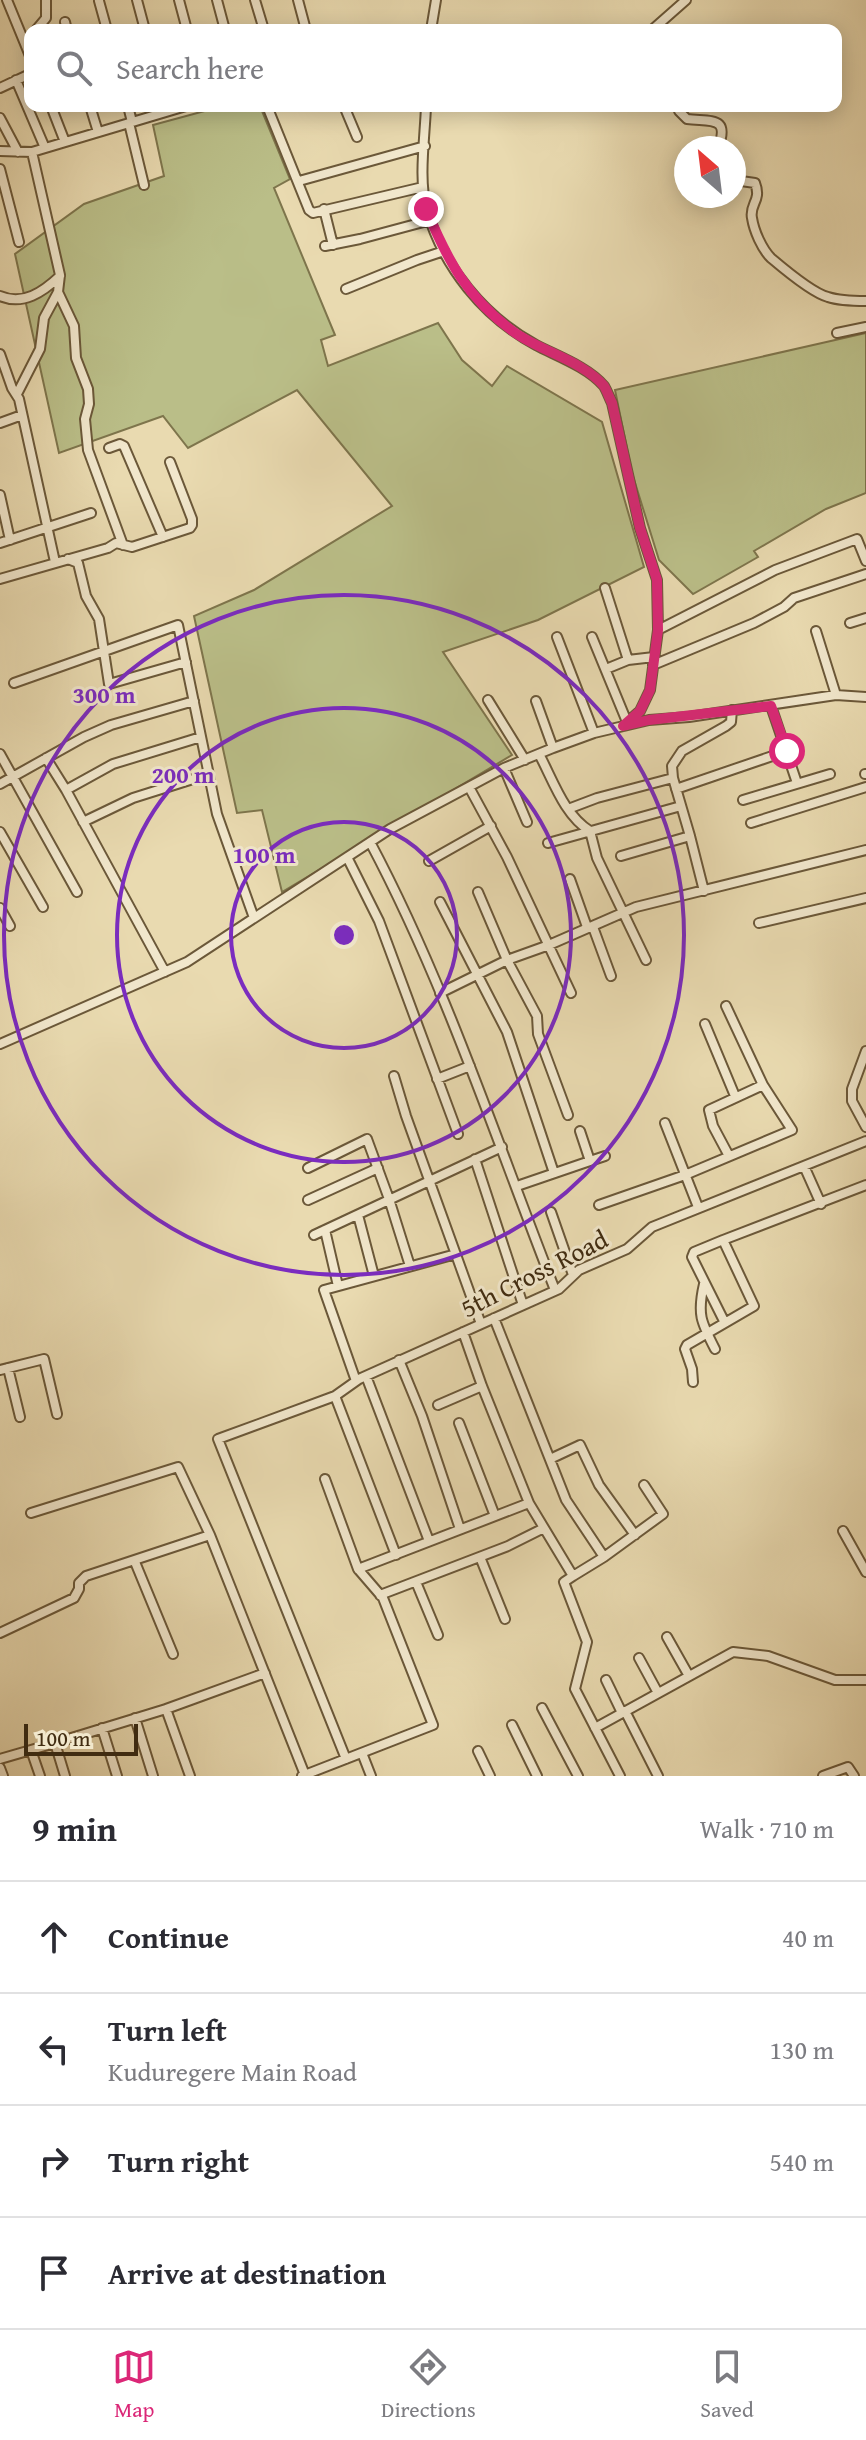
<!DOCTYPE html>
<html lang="en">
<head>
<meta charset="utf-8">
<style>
	body { margin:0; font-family:"Gentium Book Plus",serif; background:#f2f2f3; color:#2b2b33 }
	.compass { position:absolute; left:674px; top:136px; width:72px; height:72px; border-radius:50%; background:#fff; box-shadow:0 4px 20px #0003; rotate:332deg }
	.scale { position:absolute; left:24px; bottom:20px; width:114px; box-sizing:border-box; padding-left:8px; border:4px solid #412c11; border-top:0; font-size:22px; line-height:28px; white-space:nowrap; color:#412c11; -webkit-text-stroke:6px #f1e7cc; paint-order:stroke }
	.stop { position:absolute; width:24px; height:24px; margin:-18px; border:6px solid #db2777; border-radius:50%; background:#fff }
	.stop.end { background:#db2777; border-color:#fff; box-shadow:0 2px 8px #0008 }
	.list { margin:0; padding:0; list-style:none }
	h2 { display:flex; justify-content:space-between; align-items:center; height:104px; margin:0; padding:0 32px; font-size:34px }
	h2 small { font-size:26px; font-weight:400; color:#7c7c81 }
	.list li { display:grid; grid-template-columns:52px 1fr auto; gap:24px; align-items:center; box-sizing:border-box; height:112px; padding:0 32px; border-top:2px solid #e1e1e2 }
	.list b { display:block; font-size:30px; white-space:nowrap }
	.list p { margin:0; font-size:26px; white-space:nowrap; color:#7c7c81 }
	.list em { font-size:26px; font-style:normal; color:#7c7c81 }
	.icon { flex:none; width:44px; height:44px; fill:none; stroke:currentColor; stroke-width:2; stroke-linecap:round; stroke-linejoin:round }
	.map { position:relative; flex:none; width:866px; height:1776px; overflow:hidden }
	.search { position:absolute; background:#fff; box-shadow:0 4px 20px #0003; left:24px; right:24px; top:24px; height:88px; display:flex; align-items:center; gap:20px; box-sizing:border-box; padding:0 28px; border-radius:16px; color:#7c7c81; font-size:30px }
	.sheet { height:552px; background:#fff }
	nav { display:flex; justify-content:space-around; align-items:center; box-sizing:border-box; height:112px; border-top:2px solid #e1e1e2; background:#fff; font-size:22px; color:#7c7c81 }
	nav a { display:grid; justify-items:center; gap:4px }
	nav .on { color:#db2777 }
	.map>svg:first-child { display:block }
	.green { fill:#babe88; stroke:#7e754c; stroke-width:2 }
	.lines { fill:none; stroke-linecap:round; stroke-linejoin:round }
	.minor-casing { stroke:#6b5839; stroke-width:12 }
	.minor { stroke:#f1e7cc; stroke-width:8 }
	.route { stroke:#db2777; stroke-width:10 }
	.ring { fill:none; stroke:#7b2cbf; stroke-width:4 }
	.labels { text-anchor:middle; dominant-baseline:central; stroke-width:6; stroke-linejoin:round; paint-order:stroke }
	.street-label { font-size:26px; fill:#412c11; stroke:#f1e7cc }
	.centre { fill:#7b2cbf; stroke:#f1e7cc; stroke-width:4 }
	.ring-label { font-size:24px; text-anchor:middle; font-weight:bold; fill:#7b2cbf; stroke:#f1e7cc; stroke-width:6; stroke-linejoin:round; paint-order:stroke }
</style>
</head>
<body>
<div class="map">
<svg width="866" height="1776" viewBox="0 0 866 1776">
	<rect width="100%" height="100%" fill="#e9dab0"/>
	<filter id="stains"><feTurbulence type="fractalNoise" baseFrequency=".0025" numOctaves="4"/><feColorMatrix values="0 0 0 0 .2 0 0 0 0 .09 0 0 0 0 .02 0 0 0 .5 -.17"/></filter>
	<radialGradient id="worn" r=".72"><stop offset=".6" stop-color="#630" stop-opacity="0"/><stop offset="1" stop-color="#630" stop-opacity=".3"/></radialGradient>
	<!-- green -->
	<path class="green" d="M223,106H260L290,179L274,188L335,335L321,340L328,366L438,323L462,360L492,386L507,366L602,422L644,567L538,620L443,652L512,755L282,892L262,810L237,813L194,616L254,590L392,506L297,390L188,448L163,416L59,453L15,254L84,204L164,176L153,125Z
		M866,333V493L826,509L754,551L758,557L693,594L659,560L632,473L615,390Z"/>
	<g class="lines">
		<!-- minor casing -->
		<g class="minor-casing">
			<path id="minor" d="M7,0L30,56
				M137,0L145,30
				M179,0L187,30
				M217,0L225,30
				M255,0L264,30
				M298,0L306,30
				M99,1L107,30
				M65,22L67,30
				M36,30L46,18V0
				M431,30L436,0
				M652,30L686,0
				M16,80L45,148
				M0,88L30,74
				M51,106L65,142
				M90,106L98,132
				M128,106L132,122
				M267,106L309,210L313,213L423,187
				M344,106L357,137
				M426,106C425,137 418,181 427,210C443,267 484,317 536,345C557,356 588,367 604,386C607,391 609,397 612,403L640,528L657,580L658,630L650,690L640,711L623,726
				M679,106V111L687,119C712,122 730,116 718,148
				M0,118L18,152
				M129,123L144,185
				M0,151L32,152L186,106
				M32,152L60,275L58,292L74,326L76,358L88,389L89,404L85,419L88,450L123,545
				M0,169L19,242
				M734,180L755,183C762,201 749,204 752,218C754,231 762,249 771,258C784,269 812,293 828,297C840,301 854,301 866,301
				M299,181L425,146
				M324,209L333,245
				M325,246L360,239L431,220
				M346,289L417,260L444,251
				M0,296C23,306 43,292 60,276
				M837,333L866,327
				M0,354L12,388L19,399L55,562
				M17,394L40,349L44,318L58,292
				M0,423L22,415
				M109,448L120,444L124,446L163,537
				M0,495L10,540
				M0,543L91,513
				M68,559L78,563L86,596L99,619L109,684L186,662
				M0,579L108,548L116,543L132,547L190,528L192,525V519L170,462
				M605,588L628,660
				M850,623L866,618
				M658,630L775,570L857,539L866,561
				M816,631L836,695
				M557,637L594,733
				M592,637L627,722
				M653,665L754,623L784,607L794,598L866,574
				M606,669L628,660L654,657
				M14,683L178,625L217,814L254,918
				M488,700L525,760
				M536,701L553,748
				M771,706L797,783
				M0,754L77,892
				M539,754C553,780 564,815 590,831L597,858L646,960
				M46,758L66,790L165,972
				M504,768L527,822
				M865,774H866
				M0,784L84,737L111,725L194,701
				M469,787L507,857L571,993
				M676,789L787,751
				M66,790L113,764L201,737
				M743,800L830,774
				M568,809L597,798L673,778
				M83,822L133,798L209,774
				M751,823L866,787
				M0,832L43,907
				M370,842C446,985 496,1140 555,1290
				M548,843L681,806
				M621,856L690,836
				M347,857L379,921L458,1134
				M429,861L491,826
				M570,879L587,927
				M704,891L690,836L673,778L672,766L682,751L726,726L731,722L732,710
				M478,892L507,960L537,1016L538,1034L568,1115
				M440,902L507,1032L554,1173
				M0,908L10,926
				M759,923L866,898
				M593,927L611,976
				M440,993L507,960L549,945L636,907L866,850
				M705,1024L735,1096
				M0,1044L187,962L390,829L504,768L553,748L594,733L649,720L689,717L836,695L866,697
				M866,1051L852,1089V1101L866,1127
				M394,1076L406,1116L481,1324
				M437,1079L470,1066
				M665,1123L698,1207
				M729,1156L713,1126L709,1110L763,1085
				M475,1159L523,1305
				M590,1161L605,1156
				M804,1166L821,1204
				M308,1168L367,1139L389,1199L410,1266
				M517,1186L590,1161L580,1131
				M308,1200L378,1168
				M599,1205L685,1175L792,1130L763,1085L726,1006
				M551,1212L573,1275
				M358,1215L374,1276
				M325,1230L338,1286
				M314,1235L502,1147
				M723,1240L694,1252L692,1257L725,1323
				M704,1284C697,1314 701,1322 715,1349
				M494,1318L566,1500L604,1557
				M463,1332L482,1386L529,1503
				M399,1360L422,1416L460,1529
				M8,1368L20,1417
				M0,1370L44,1359L57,1414
				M366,1376L429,1541
				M356,1381L324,1290L456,1254
				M693,1382L692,1369L685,1349L687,1345L754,1306L723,1240L866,1185
				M335,1396L396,1555
				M438,1405L482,1386
				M459,1423L495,1516
				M550,1459L580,1445L599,1485L635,1535
				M325,1479L358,1569L529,1503L573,1576L604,1557L663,1514L644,1485
				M31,1513L178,1467L210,1535L305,1775
				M843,1531L866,1572
				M480,1557L505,1619
				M135,1562L173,1654
				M573,1576L564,1582L587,1642L575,1689L620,1776
				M416,1582L438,1635
				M380,1595L508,1546L544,1528
				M0,1633L74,1598L79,1589V1583L86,1576L210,1535
				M667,1637L689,1676
				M639,1658L658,1693
				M606,1680L622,1713
				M542,1708L578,1776
				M625,1711L658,1776
				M135,1718L153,1776
				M512,1725L537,1776
				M102,1728L117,1776
				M595,1728L733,1652L768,1656L835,1680H866
				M55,1743L166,1709
				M31,1750L40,1776
				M478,1751L490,1776
				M362,1753L371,1776
				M0,1759L55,1743L65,1776
				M346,1759L218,1439L335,1396L359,1379L559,1289L579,1270L627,1249L652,1227L866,1141
				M0,1768L3,1776
				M190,1776L166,1709L265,1673
				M302,1776L433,1725L383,1598L358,1569
				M823,1776L848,1767L854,1776"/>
		</g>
		<!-- minor -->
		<use href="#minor" class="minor"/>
	</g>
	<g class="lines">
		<!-- route -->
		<path class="route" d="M426,209C448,261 467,298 514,332C540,351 583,361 604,386C607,391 609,397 612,403L640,528L657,580L658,630L650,690L640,711L623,726L649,720L771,706L787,751"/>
	</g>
	<!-- distance rings -->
	<g class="ring">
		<circle cx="344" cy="935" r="113"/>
		<circle cx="344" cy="935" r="227"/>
		<circle cx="344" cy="935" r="340"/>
	</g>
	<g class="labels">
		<!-- street labels -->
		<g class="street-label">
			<text transform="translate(534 1273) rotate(-27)">5th Cross Road</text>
		</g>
	</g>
	<circle cx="344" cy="935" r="12" class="centre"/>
	<g class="ring-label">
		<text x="104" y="703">300 m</text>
		<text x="183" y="783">200 m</text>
		<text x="264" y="863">100 m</text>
	</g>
	<rect width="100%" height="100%" filter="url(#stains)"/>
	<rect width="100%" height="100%" fill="url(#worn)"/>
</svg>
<svg class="compass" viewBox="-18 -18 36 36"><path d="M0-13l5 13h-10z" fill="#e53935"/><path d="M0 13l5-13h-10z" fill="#7c7c81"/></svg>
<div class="scale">100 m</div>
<div class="stop" style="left:787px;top:751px"></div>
<div class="stop end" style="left:426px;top:209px"></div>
<div class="search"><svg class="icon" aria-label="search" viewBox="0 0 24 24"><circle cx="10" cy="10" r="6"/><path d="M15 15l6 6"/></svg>Search here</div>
</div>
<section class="sheet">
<h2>9 min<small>Walk · 710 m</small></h2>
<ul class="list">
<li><svg class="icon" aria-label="ahead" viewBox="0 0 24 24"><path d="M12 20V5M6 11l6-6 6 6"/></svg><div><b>Continue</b></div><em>40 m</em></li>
<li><svg class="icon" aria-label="left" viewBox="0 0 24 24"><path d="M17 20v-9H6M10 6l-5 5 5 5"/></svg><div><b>Turn left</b><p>Kuduregere Main Road</p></div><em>130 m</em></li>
<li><svg class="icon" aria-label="right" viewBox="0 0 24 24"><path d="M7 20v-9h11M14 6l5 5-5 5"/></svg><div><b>Turn right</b></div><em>540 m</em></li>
<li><svg class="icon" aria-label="arrive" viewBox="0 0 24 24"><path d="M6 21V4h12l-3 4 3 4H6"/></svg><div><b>Arrive at destination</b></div></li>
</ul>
</section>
<nav>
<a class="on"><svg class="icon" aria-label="map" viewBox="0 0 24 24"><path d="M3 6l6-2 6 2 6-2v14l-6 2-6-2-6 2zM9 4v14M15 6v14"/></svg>Map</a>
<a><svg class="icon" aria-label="directions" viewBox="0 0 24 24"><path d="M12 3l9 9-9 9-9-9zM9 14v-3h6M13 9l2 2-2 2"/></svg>Directions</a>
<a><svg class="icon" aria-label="saved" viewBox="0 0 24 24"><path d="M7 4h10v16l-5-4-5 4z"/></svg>Saved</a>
</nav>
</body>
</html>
